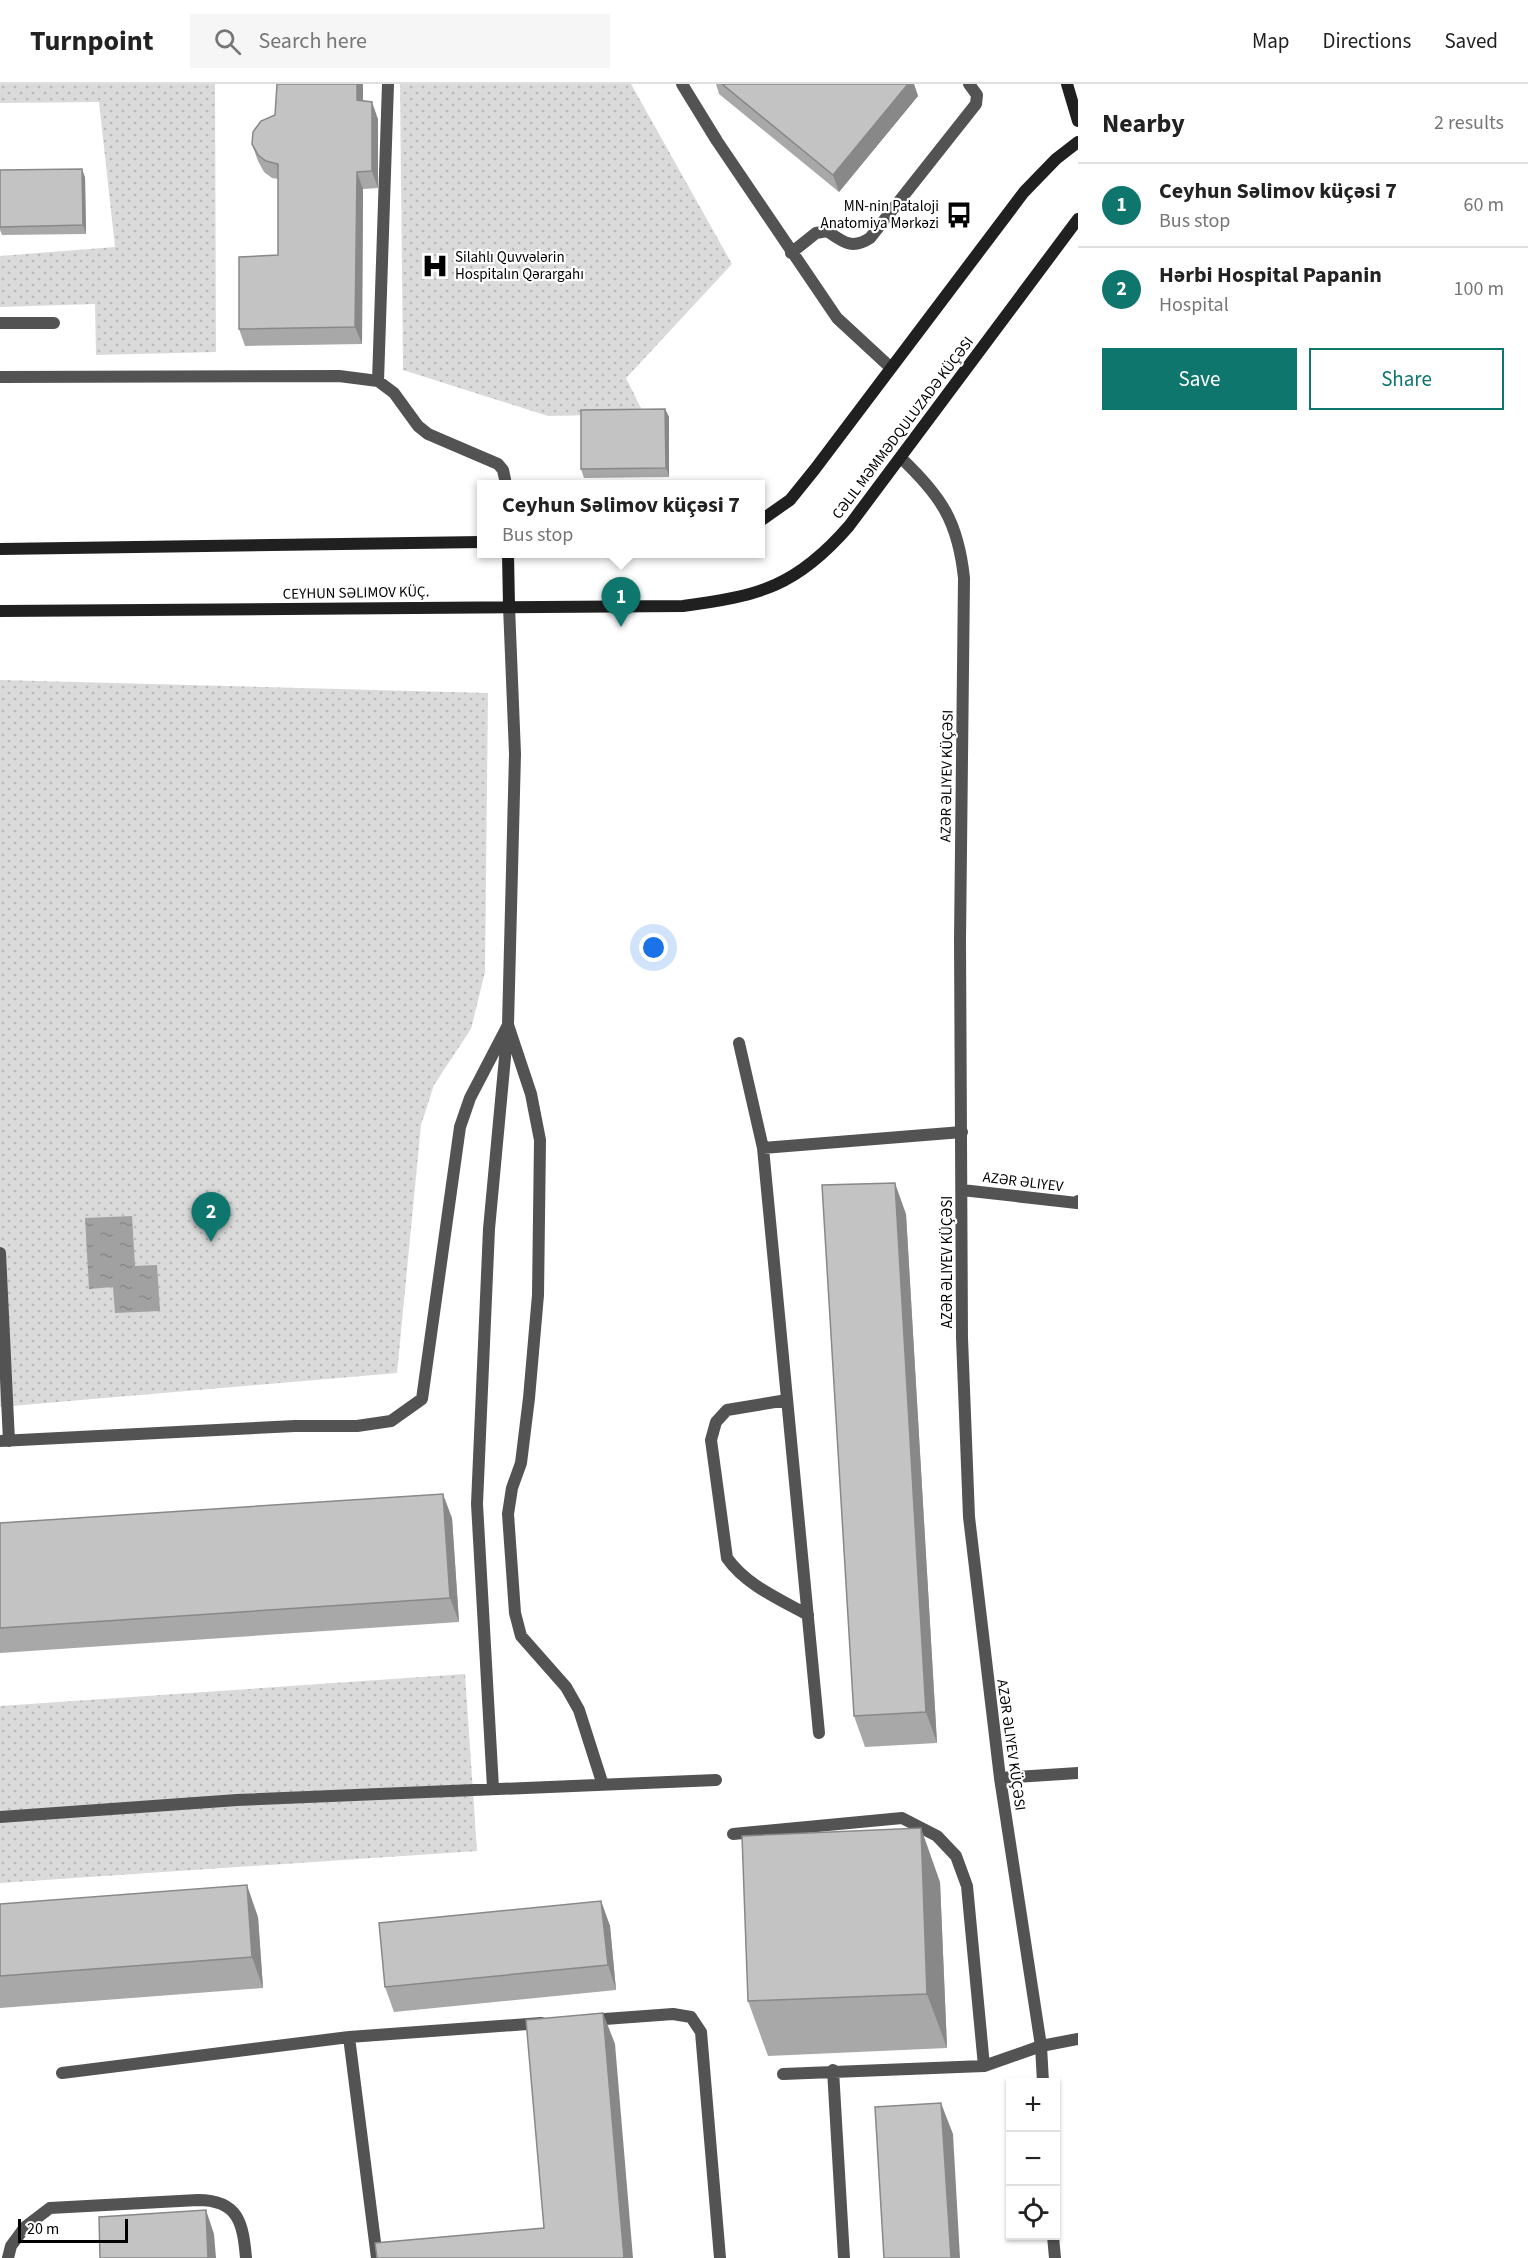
<!DOCTYPE html>
<html lang="en">
<head>
<meta charset="utf-8">
<style>
	body { margin:0; font-family:"Source Sans 3",sans-serif; background:#f6f6f6; color:#222 }
	.controls { position:absolute; right:18px; bottom:18px; display:grid; overflow:hidden; border-radius:0px; box-shadow:0 2px 4px #0004 }
	.controls button { width:54px; height:54px; display:grid; place-items:center; padding:0; border:0; border-bottom:2px solid #e0e0e0; background:#fff; color:#222; font:30px sans-serif }
	.scale { position:absolute; left:18px; bottom:15px; width:110px; box-sizing:border-box; padding-left:6px; border:3px solid #000; border-top:0; font-size:16px; line-height:21px; white-space:nowrap; color:#000; -webkit-text-stroke:4px #fff; paint-order:stroke }
	.you { position:absolute; left:654px; top:864px; width:21px; height:21px; margin:-15px; border:4px solid #fff; border-radius:50%; background:#1a73e8; box-shadow:0 0 0 9px #1a73e833 }
	.badge { display:grid; place-items:center; width:39px; height:39px; border-radius:50%; background:#0f766e; color:#fff; font-size:20px; font-weight:700 }
	.pin { position:absolute; translate:-50% -50px; filter:drop-shadow(0 2px 3px #0008) }
	.pin::after { content:''; position:absolute; top:32px; width:21px; height:18px; background:inherit; clip-path:polygon(0 0,100% 0,50% 100%) }
	.popup { position:absolute; left:477px; top:396px; width:288px; height:78px; box-sizing:border-box; display:grid; place-content:center; border-radius:0px; background:#fff; filter:drop-shadow(0 2px 4px #0005); font-size:20px; white-space:nowrap; color:#767676 }
	.popup b { font-size:22px; color:#222 }
	.popup::after { content:''; position:absolute; left:50%; top:100%; margin-left:-12px; border:12px solid transparent; border-top-color:#fff }
	.list { margin:0; padding:0; list-style:none }
	h2 { display:flex; justify-content:space-between; align-items:center; height:78px; margin:0; padding:0 24px; font-size:26px }
	h2 small { font-size:20px; font-weight:400; color:#767676 }
	.list li { display:grid; grid-template-columns:39px 1fr auto; gap:18px; align-items:center; box-sizing:border-box; height:84px; padding:0 24px; border-top:2px solid #e0e0e0 }
	.list b { display:block; font-size:22px; white-space:nowrap }
	.list p { margin:0; font-size:20px; white-space:nowrap; color:#767676 }
	.list em { font-size:20px; font-style:normal; color:#767676 }
	.actions { display:flex; gap:12px; padding:18px 24px }
	.actions a { flex:1; padding:14px 0; border:2px solid #0f766e; border-radius:0px; text-align:center; font-size:21px; color:#0f766e }
	.actions .main { background:#0f766e; color:#fff }
	.icon { flex:none; width:33px; height:33px; fill:none; stroke:currentColor; stroke-width:2; stroke-linecap:round; stroke-linejoin:round }
	.map { position:relative; flex:none; width:1078px; height:2174px; overflow:hidden }
	header { display:flex; align-items:center; gap:36px; box-sizing:border-box; height:84px; padding:0 30px; background:#fff; border-bottom:2px solid #e0e0e0 }
	header strong { font-size:28px }
	nav { display:flex; gap:33px; margin-inline-start:auto; font-size:21px }
	.search { width:420px; height:54px; background:#f6f6f6; display:flex; align-items:center; gap:15px; box-sizing:border-box; padding:0 21px; border-radius:0px; color:#767676; font-size:22px }
	main { display:flex }
	aside { flex:1; background:#fff }
	.map>svg:first-child { display:block }
	.park { fill:url(#park-dots) }
	.water { fill:url(#water-ripples) }
	.lines { fill:none; stroke-linecap:round; stroke-linejoin:round }
	.service { stroke:#535353; stroke-width:12 }
	.minor { stroke:#535353; stroke-width:12 }
	.secondary { stroke:#202020; stroke-width:12 }
	.wall { fill:#a8a8a8 }
	.shaded-wall { fill:#888 }
	.building { fill:#c3c3c3; stroke:#888; stroke-width:1.5 }
	.labels { text-anchor:middle; dominant-baseline:central; stroke-width:4.5; stroke-linejoin:round; paint-order:stroke }
	.poi-label { font-size:15px; fill:#000; stroke:#fff; text-anchor:end }
	.street-label { font-size:15px; fill:#000; stroke:#fff }
</style>
</head>
<body>
<header>
<strong>Turnpoint</strong>
<div class="search"><svg class="icon" aria-label="search" viewBox="0 0 24 24"><circle cx="10" cy="10" r="6"/><path d="M15 15l6 6"/></svg>Search here</div>
<nav><a>Map</a><a>Directions</a><a>Saved</a></nav>
</header>
<main>
<div class="map">
<svg width="1078" height="2174" viewBox="0 0 1078 2174">
	<defs>
		<pattern id="park-dots" width="8" height="8" patternUnits="userSpaceOnUse" patternTransform="scale(1.5)"><rect width="8" height="8" fill="#dadada"/><path d="M2 2h.1M6 6h.1" fill="none" stroke="#b9b9b9" stroke-width="1.8" stroke-linecap="round"/></pattern>
		<pattern id="water-ripples" width="26" height="14" patternUnits="userSpaceOnUse" patternTransform="scale(1.5)"><rect width="26" height="14" fill="#a1a1a1"/><path d="M2 4q2-2 4 0t4 0M15 11q2-2 4 0t4 0" fill="none" stroke="#898989"/></pattern>
	</defs>
	<rect width="100%" height="100%" fill="#fff"/>
	<!-- park -->
	<path class="park" d="M0,0H215L216,268L96,271L95,220L0,223V172L115,163L99,18L0,19Z
		M400,0H631L732,180L626,294L644,330L548,332L403,286Z
		M0,596L488,609L485,888L471,945L434,1001L421,1041L397,1289L0,1323Z
		M465,1590L477,1767L0,1799V1622Z"/>
	<!-- water -->
	<path class="water" d="M132,1132L135,1182L157,1181L160,1227L115,1229L113,1203L89,1205L85,1134Z"/>
	<g class="lines">
		<!-- service -->
		<path class="service" d="M682,0L717,57L837,234L890,283
			M791,169L816,149L827,147C843,158 852,166 870,154L976,20L977,11L969,0
			M0,239H54
			M0,293L339,292L378,297L394,309L418,342L428,350L498,380L503,386L506,400
			M378,297L388,0
			M739,959L763,1064L819,1649
			M763,1064L962,1048
			M0,1169L9,1357
			M787,1316L727,1326L716,1338L711,1356L727,1474C746,1501 779,1515 808,1531
			M0,1357L295,1342H357L391,1337L422,1315L460,1043L470,1014L508,941L515,670L509,522
			M493,1704L477,1420L489,1145L508,941L531,1010L540,1056L538,1211L529,1314L521,1379L512,1404L508,1430L515,1529L521,1552L566,1603L579,1626L602,1698
			M0,1733L237,1716L716,1696
			M733,1750L902,1734L937,1752L956,1772L967,1802L984,1982
			M591,1936L673,1930L691,1933L701,1948L720,2174
			M349,1953L377,2174
			M833,1986L844,2174
			M62,1989L349,1953L541,1939
			M783,1990L984,1982L1041,1962
			M8,2174L11,2162L25,2143L50,2124L198,2116C239,2116 243,2140 246,2174"/>
		<!-- minor -->
		<path class="minor" d="M901,374C941,412 958,437 964,494L960,856L962,1254L969,1433L1000,1694L1041,1962L1043,1998
			M962,1106L1077,1119L1078,1117
			M1000,1694L1078,1689
			M1041,1962L1078,1955
			M1053,2152L1055,2174"/>
		<!-- secondary -->
		<path class="secondary" d="M1067,0L1078,37
			M760,437L790,416L815,385L1024,108L1056,75L1078,58
			M0,465L482,458
			M508,470L509,522
			M0,527L683,522C760,512 797,502 849,442L1078,135"/>
	</g>
	<!-- wall -->
	<path class="wall" d="M277,0H363V17L378,35V104L363,105L362,260L245,262L239,245L278,171V95L272,94L264,88L258,77L252,60L275,31Z
		M716,0H914L918,12L839,108L719,10Z
		M0,86L85,93L86,150L2,151L0,146Z
		M665,325L669,333V393L584,394L581,385Z
		M906,1130L937,1659L865,1663L854,1632Z
		M452,1434L459,1538L0,1569V1439Z
		M940,1798L947,1964L768,1972L748,1917Z
		M601,1817L610,1842L616,1906L394,1928L385,1903Z
		M0,1820L258,1833L263,1904L0,1924Z"/>
	<!-- shaded-wall -->
	<path class="shaded-wall" d="M357,0H363V33L357,16Z
		M908,0H914L918,12L839,108L833,91Z
		M372,18L378,35V104L372,87Z
		M82,85L85,93L86,150L83,141Z
		M357,88L363,105L362,260L355,243Z
		M665,325L669,333V393L666,384Z
		M895,1099L906,1130L937,1659L926,1628Z
		M443,1410L452,1434L459,1538L450,1514Z
		M921,1744L940,1798L947,1964L927,1910Z
		M247,1801L258,1833L263,1904L252,1873Z
		M601,1817L610,1842L616,1906L608,1881Z
		M603,1929L615,1960L633,2174H624Z
		M941,2019L953,2050L960,2174H951Z
		M206,2126L214,2150L216,2174H208Z"/>
	<!-- building -->
	<path class="building" d="M277,0H357V16L372,18V87L357,88L355,243L239,245V173L278,171V80L266,77L258,71L252,60L253,48L261,37L275,31Z
		M722,0H908L833,91Z
		M82,85L83,141L0,143V86Z
		M665,325L666,384L581,385V326Z
		M895,1099L926,1628L854,1632L822,1101Z
		M443,1410L450,1514L0,1544V1439Z
		M921,1744L927,1910L748,1917L742,1752Z
		M247,1801L252,1873L0,1892V1820Z
		M601,1817L608,1881L385,1903L379,1839Z
		M603,1929L624,2174H377L375,2159L544,2144L526,1936Z
		M941,2019L951,2174H884L875,2023Z
		M206,2126L208,2174H100L99,2133Z"/>
	<!-- icons -->
	<defs>
		<g id="bus-bare" transform="scale(2.07)"><path d="M-5-6H5V4H4V6H2V4H-2V6H-4V4H-5ZM-3.5-4V0h7V-4ZM-3.5 1.2v1.5H-2V1.2ZM2 1.2v1.5H3.5V1.2Z" fill="#000" stroke="#fff" stroke-width="2.5" paint-order="stroke"/></g>
		<g id="hospital-bare" transform="scale(2.07)"><path d="M-5-5h3v3.5h4V-5h3V5h-3V1.5h-4V5h-3Z" fill="#000" stroke="#fff" stroke-width="2.5" paint-order="stroke"/></g>
	</defs>
	<g fill-rule="evenodd">
		<use href="#bus-bare" x="959" y="131"/>
		<use href="#hospital-bare" x="435" y="182"/>
	</g>
	<g class="labels">
		<!-- poi labels -->
		<g class="poi-label">
			<text x="939" y="122">MN-nin Pataloji<tspan x="939" dy="17">Anatomiya Mərkəzi</tspan></text>
			<text x="455" y="173" text-anchor="start">Silahlı Quvvələrin<tspan x="455" dy="17">Hospitalın Qərargahı</tspan></text>
		</g>
		<!-- street labels -->
		<g class="street-label">
			<text transform="translate(903 344) rotate(-53)">CƏLIL MƏMMƏDQULUZADƏ KÜÇƏSI</text>
			<text transform="translate(356 509) rotate(-1)">CEYHUN SƏLIMOV KÜÇ.</text>
			<text transform="translate(947 692) rotate(-89)">AZƏR ƏLIYEV KÜÇƏSI</text>
			<text transform="translate(1023 1098) rotate(7)">AZƏR ƏLIYEV</text>
			<text transform="translate(947 1178) rotate(-90)">AZƏR ƏLIYEV KÜÇƏSI</text>
			<text transform="translate(1011 1661) rotate(82)">AZƏR ƏLIYEV KÜÇƏSI</text>
		</g>
	</g>
</svg>
<div class="controls">
<button>+</button>
<button>−</button>
<button><svg class="icon" aria-label="locate" viewBox="0 0 24 24"><circle cx="12" cy="12" r="6"/><path d="M12 2v4M12 18v4M2 12h4M18 12h4"/></svg></button>
</div>
<div class="scale">20 m</div>
<div class="you"></div>
<div class="pin badge" style="left:621px;top:543px">1</div>
<div class="popup"><b>Ceyhun Səlimov küçəsi 7</b>Bus stop</div>
<div class="pin badge" style="left:211px;top:1158px">2</div>
</div>
<aside>
<h2>Nearby<small>2 results</small></h2>
<ul class="list">
<li><span class="badge">1</span><div><b>Ceyhun Səlimov küçəsi 7</b><p>Bus stop</p></div><em>60 m</em></li>
<li><span class="badge">2</span><div><b>Hərbi Hospital Papanin</b><p>Hospital</p></div><em>100 m</em></li>
</ul>
<div class="actions"><a class="main">Save</a><a>Share</a></div>
</aside>
</main>
</body>
</html>
